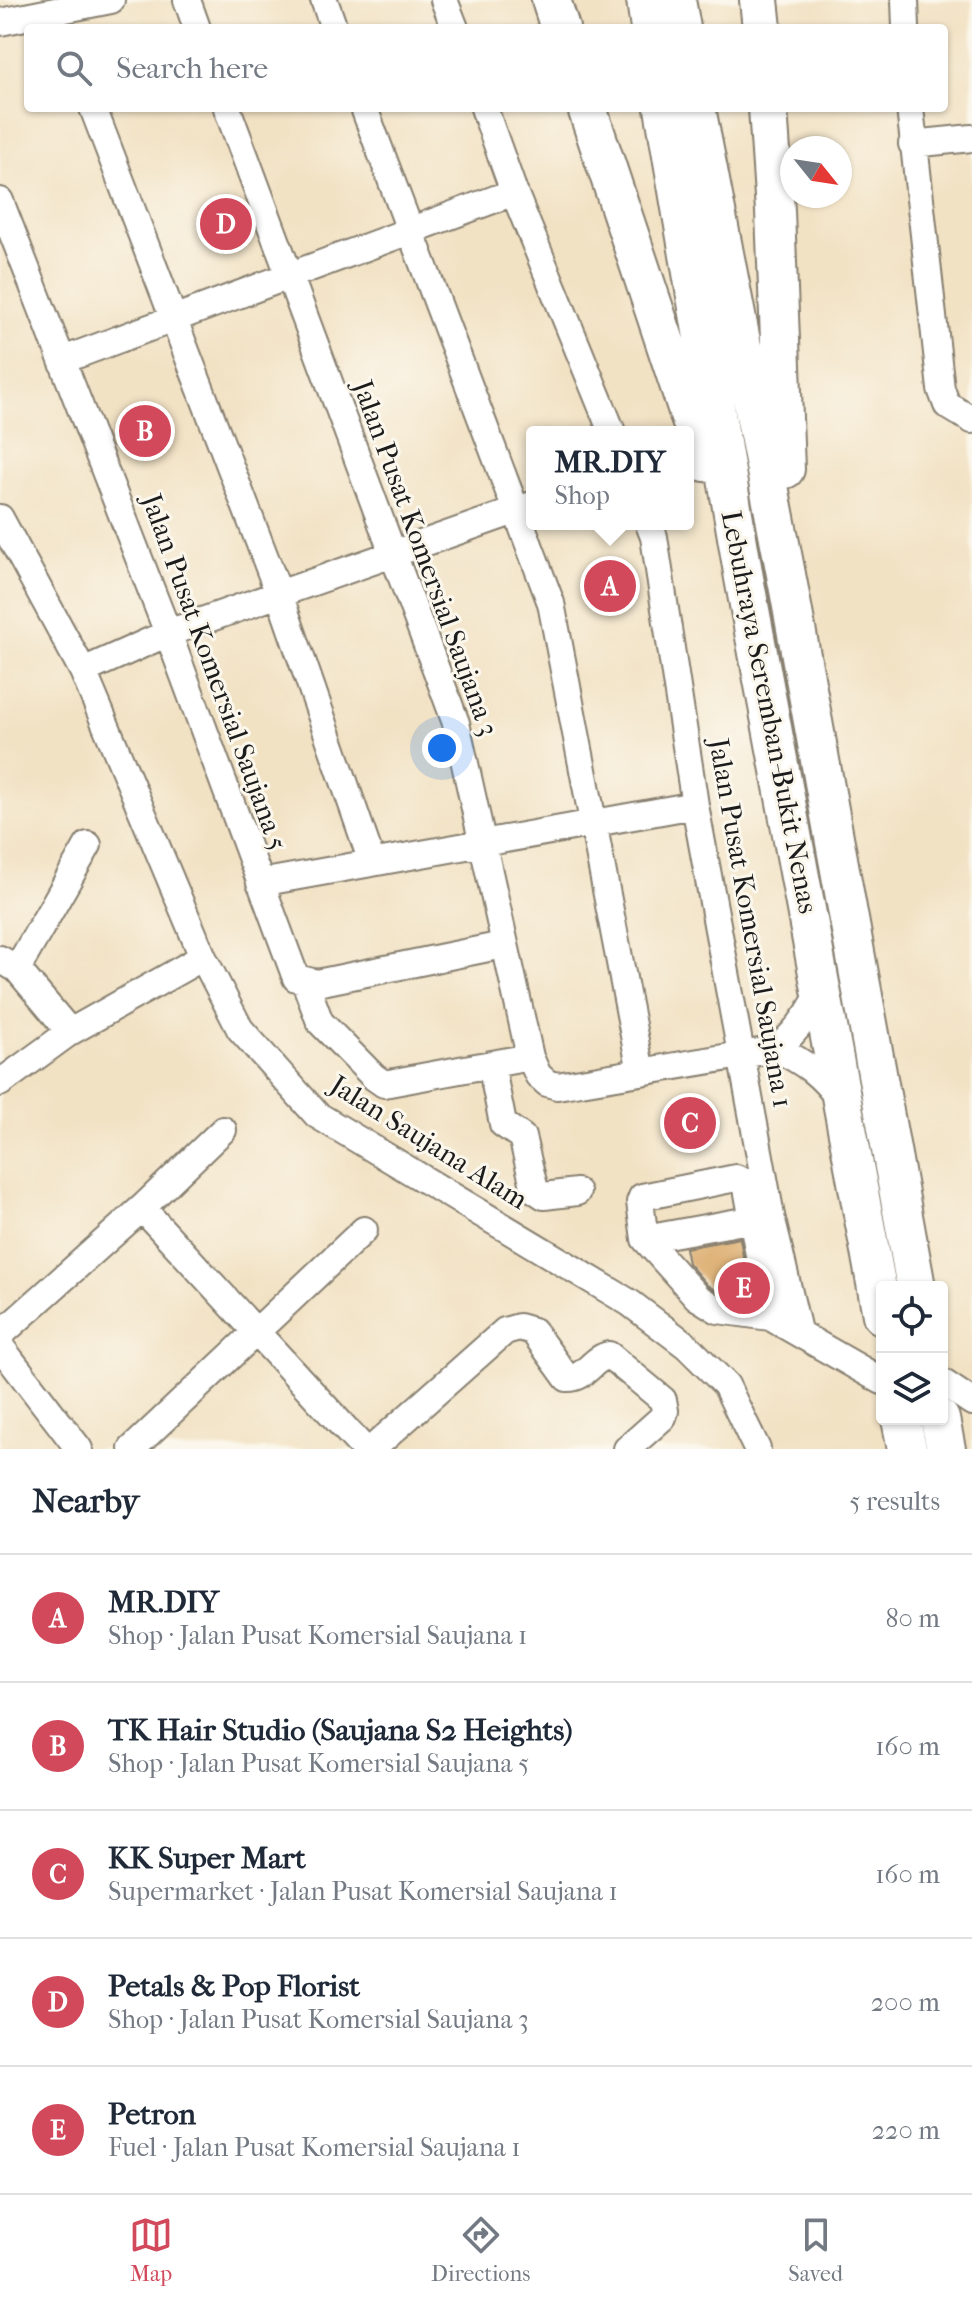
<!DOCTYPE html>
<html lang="en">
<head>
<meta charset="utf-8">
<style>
	body { margin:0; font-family:"IM FELL French Canon",serif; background:#f2f2f3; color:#1f2937 }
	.controls { position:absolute; right:24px; bottom:24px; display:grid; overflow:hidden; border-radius:8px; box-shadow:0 2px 6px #0004 }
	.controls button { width:72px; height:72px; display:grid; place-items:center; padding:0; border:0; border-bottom:2px solid #e0e1e3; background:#fff; color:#1f2937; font:40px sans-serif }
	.compass { position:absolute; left:780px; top:136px; width:72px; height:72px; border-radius:50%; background:#fff; box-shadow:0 2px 6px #0004; rotate:120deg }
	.you { position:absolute; left:442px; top:748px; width:28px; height:28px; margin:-20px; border:6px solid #fff; border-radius:50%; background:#1a73e8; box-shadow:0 0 0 12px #1a73e833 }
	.badge { display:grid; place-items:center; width:52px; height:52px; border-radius:50%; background:#d1495b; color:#fff; font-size:26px; font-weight:700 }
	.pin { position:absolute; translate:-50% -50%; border:4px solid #fff; box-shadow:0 2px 8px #0006 }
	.popup { position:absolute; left:526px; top:426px; width:168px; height:104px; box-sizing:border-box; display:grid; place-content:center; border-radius:8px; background:#fff; filter:drop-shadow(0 2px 6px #0005); font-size:26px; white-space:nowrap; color:#747a83 }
	.popup b { font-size:30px; color:#1f2937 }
	.popup::after { content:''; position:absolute; left:50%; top:100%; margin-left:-16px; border:16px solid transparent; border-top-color:#fff }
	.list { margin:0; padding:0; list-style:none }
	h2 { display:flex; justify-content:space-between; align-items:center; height:104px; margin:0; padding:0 32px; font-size:34px }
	h2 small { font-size:26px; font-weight:400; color:#747a83 }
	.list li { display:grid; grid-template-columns:52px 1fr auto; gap:24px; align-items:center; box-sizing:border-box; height:128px; padding:0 32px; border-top:2px solid #e0e1e3 }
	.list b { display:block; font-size:30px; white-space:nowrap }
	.list p { margin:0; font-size:26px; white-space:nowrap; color:#747a83 }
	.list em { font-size:26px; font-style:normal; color:#747a83 }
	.icon { flex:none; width:44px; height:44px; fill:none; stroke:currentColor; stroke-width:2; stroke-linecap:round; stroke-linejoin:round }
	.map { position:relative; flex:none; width:972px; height:1449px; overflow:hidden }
	.search { position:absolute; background:#fff; box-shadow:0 2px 6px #0004; left:24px; right:24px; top:24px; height:88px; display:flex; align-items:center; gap:20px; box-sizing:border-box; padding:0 28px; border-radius:8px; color:#747a83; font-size:30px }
	.sheet { height:744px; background:#fff }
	nav { display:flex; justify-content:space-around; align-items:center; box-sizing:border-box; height:112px; border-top:2px solid #e0e1e3; background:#fff; font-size:22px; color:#747a83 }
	nav a { display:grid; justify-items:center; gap:4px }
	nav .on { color:#d1495b }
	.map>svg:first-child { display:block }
	.building { fill:#dfb278 }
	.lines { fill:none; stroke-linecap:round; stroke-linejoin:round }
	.minor-casing { stroke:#877f70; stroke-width:30 }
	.highway-casing { stroke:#877f70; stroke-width:42 }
	.minor { stroke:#fff; stroke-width:26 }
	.highway { stroke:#fff; stroke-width:38 }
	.labels { text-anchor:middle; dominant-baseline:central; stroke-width:6; stroke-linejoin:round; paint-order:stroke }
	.street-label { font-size:28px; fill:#1c1c1c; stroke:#fbf7ec }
</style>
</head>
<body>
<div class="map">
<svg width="972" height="1449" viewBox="0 0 972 1449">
	<rect width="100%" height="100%" fill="#fbf7ec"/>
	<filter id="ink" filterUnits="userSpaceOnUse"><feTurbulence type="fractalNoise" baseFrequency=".0125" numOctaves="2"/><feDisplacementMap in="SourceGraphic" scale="16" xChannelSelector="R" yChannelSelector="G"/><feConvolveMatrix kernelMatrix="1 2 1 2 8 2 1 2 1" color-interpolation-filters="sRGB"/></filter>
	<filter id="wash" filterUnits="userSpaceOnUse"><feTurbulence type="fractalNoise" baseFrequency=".006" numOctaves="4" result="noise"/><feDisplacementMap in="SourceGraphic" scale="32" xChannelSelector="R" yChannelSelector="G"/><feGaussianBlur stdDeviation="1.8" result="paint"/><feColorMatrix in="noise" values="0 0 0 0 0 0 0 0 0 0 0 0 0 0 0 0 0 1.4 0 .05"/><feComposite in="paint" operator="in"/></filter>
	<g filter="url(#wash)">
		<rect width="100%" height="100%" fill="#f2e2c4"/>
		<g id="blocks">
			<!-- building -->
			<path class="building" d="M740,1238L750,1298L724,1295L707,1285L688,1263L685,1248Z"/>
		</g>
	</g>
	<g filter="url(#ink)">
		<use href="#blocks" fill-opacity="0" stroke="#877f70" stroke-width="2"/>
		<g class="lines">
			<!-- minor casing -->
			<g class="minor-casing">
				<path id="minor" d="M187,0L197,28
					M324,0L334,28
					M444,0L455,28
					M905,0L906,28
					M0,22L111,0
					M93,108L279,594L372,862
					M227,108L456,723L530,1057L538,1075L547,1083L557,1086L777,1049C797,1031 811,1013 822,988
					M364,108L551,603L641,1072
					M484,108L514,192L612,432
					M910,108L941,389L947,405L972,420
					M912,144L972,138
					M0,201L168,633L296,978L317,983L503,945
					M63,360L514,192
					M0,518L83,671L203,957L240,1029L317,1115L630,1303L687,1346L726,1385L757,1449
					M649,524L654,537L695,805L771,1216L798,1331
					M83,671L168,633L532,505
					M260,883L695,805
					M0,959L17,969L70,1032
					M17,969L88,845
					M305,982L320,1022L374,1077L384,1084L530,1057
					M777,1049C804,1062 822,1075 839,1099
					M491,1064L503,1124L522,1137L535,1190L544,1196L577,1192
					M0,1083L70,1032L203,957
					M142,1208L364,1449
					M645,1239L771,1216
					M770,1317L746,1182L736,1178L642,1197L640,1202L645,1239L697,1297L718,1310L770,1317L882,1381
					M0,1335L142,1208L223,1130
					M0,1346L79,1449
					M942,1382L972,1402
					M132,1449L364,1230
					M372,1449L505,1331L519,1327L533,1331L567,1378C586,1379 592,1358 609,1355L663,1400L665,1411L663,1417L627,1449"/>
			</g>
			<!-- highway casing -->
			<g class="highway-casing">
				<path id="highway" d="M551,0L560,28
					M646,0L650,28
					M676,0L681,28
					M759,0L762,28
					M587,108L705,462
					M664,108L744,578L882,1315
					M696,108L789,590L916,1287
					M768,108L775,211L785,469
					M901,1419L907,1449
					M940,1419L946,1449"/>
			</g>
			<!-- minor -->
			<use href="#minor" class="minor"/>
			<!-- highway -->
			<use href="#highway" class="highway"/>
		</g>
	</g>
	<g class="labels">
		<!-- street labels -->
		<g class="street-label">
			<text transform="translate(426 558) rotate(70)">Jalan Pusat Komersial Saujana 3</text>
			<text transform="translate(215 672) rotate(70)">Jalan Pusat Komersial Saujana 5</text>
			<text transform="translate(770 712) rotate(79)">Lebuhraya Seremban-Bukit Nenas</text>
			<text transform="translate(751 923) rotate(80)">Jalan Pusat Komersial Saujana 1</text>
			<text transform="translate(429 1142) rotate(32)">Jalan Saujana Alam</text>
		</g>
	</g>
</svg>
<div class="controls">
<button><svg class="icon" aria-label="locate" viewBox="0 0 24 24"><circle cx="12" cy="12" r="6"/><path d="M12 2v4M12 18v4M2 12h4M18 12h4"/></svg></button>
<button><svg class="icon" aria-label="layers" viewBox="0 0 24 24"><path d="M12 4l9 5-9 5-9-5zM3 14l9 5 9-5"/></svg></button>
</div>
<svg class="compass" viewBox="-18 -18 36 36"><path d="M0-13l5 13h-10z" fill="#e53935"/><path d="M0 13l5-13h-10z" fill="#747a83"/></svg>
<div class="you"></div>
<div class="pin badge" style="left:610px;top:586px">A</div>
<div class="popup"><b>MR.DIY</b>Shop</div>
<div class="pin badge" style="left:145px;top:431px">B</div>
<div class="pin badge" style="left:690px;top:1123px">C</div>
<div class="pin badge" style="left:226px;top:224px">D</div>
<div class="pin badge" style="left:744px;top:1288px">E</div>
<div class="search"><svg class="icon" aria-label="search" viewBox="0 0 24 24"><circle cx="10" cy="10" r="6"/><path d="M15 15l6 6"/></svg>Search here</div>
</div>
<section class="sheet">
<h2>Nearby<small>5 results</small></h2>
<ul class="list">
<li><span class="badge">A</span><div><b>MR.DIY</b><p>Shop · Jalan Pusat Komersial Saujana 1</p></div><em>80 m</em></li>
<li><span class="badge">B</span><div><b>TK Hair Studio (Saujana S2 Heights)</b><p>Shop · Jalan Pusat Komersial Saujana 5</p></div><em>160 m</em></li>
<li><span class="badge">C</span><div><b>KK Super Mart</b><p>Supermarket · Jalan Pusat Komersial Saujana 1</p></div><em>160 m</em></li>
<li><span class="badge">D</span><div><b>Petals &amp; Pop Florist</b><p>Shop · Jalan Pusat Komersial Saujana 3</p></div><em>200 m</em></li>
<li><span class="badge">E</span><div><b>Petron</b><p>Fuel · Jalan Pusat Komersial Saujana 1</p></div><em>220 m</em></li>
</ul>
</section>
<nav>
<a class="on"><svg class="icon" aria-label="map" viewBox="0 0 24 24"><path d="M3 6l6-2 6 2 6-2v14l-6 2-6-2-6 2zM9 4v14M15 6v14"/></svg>Map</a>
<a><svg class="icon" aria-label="directions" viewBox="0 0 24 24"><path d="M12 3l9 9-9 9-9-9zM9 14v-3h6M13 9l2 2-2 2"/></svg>Directions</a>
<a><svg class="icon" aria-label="saved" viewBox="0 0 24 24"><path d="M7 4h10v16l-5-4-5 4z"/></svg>Saved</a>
</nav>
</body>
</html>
